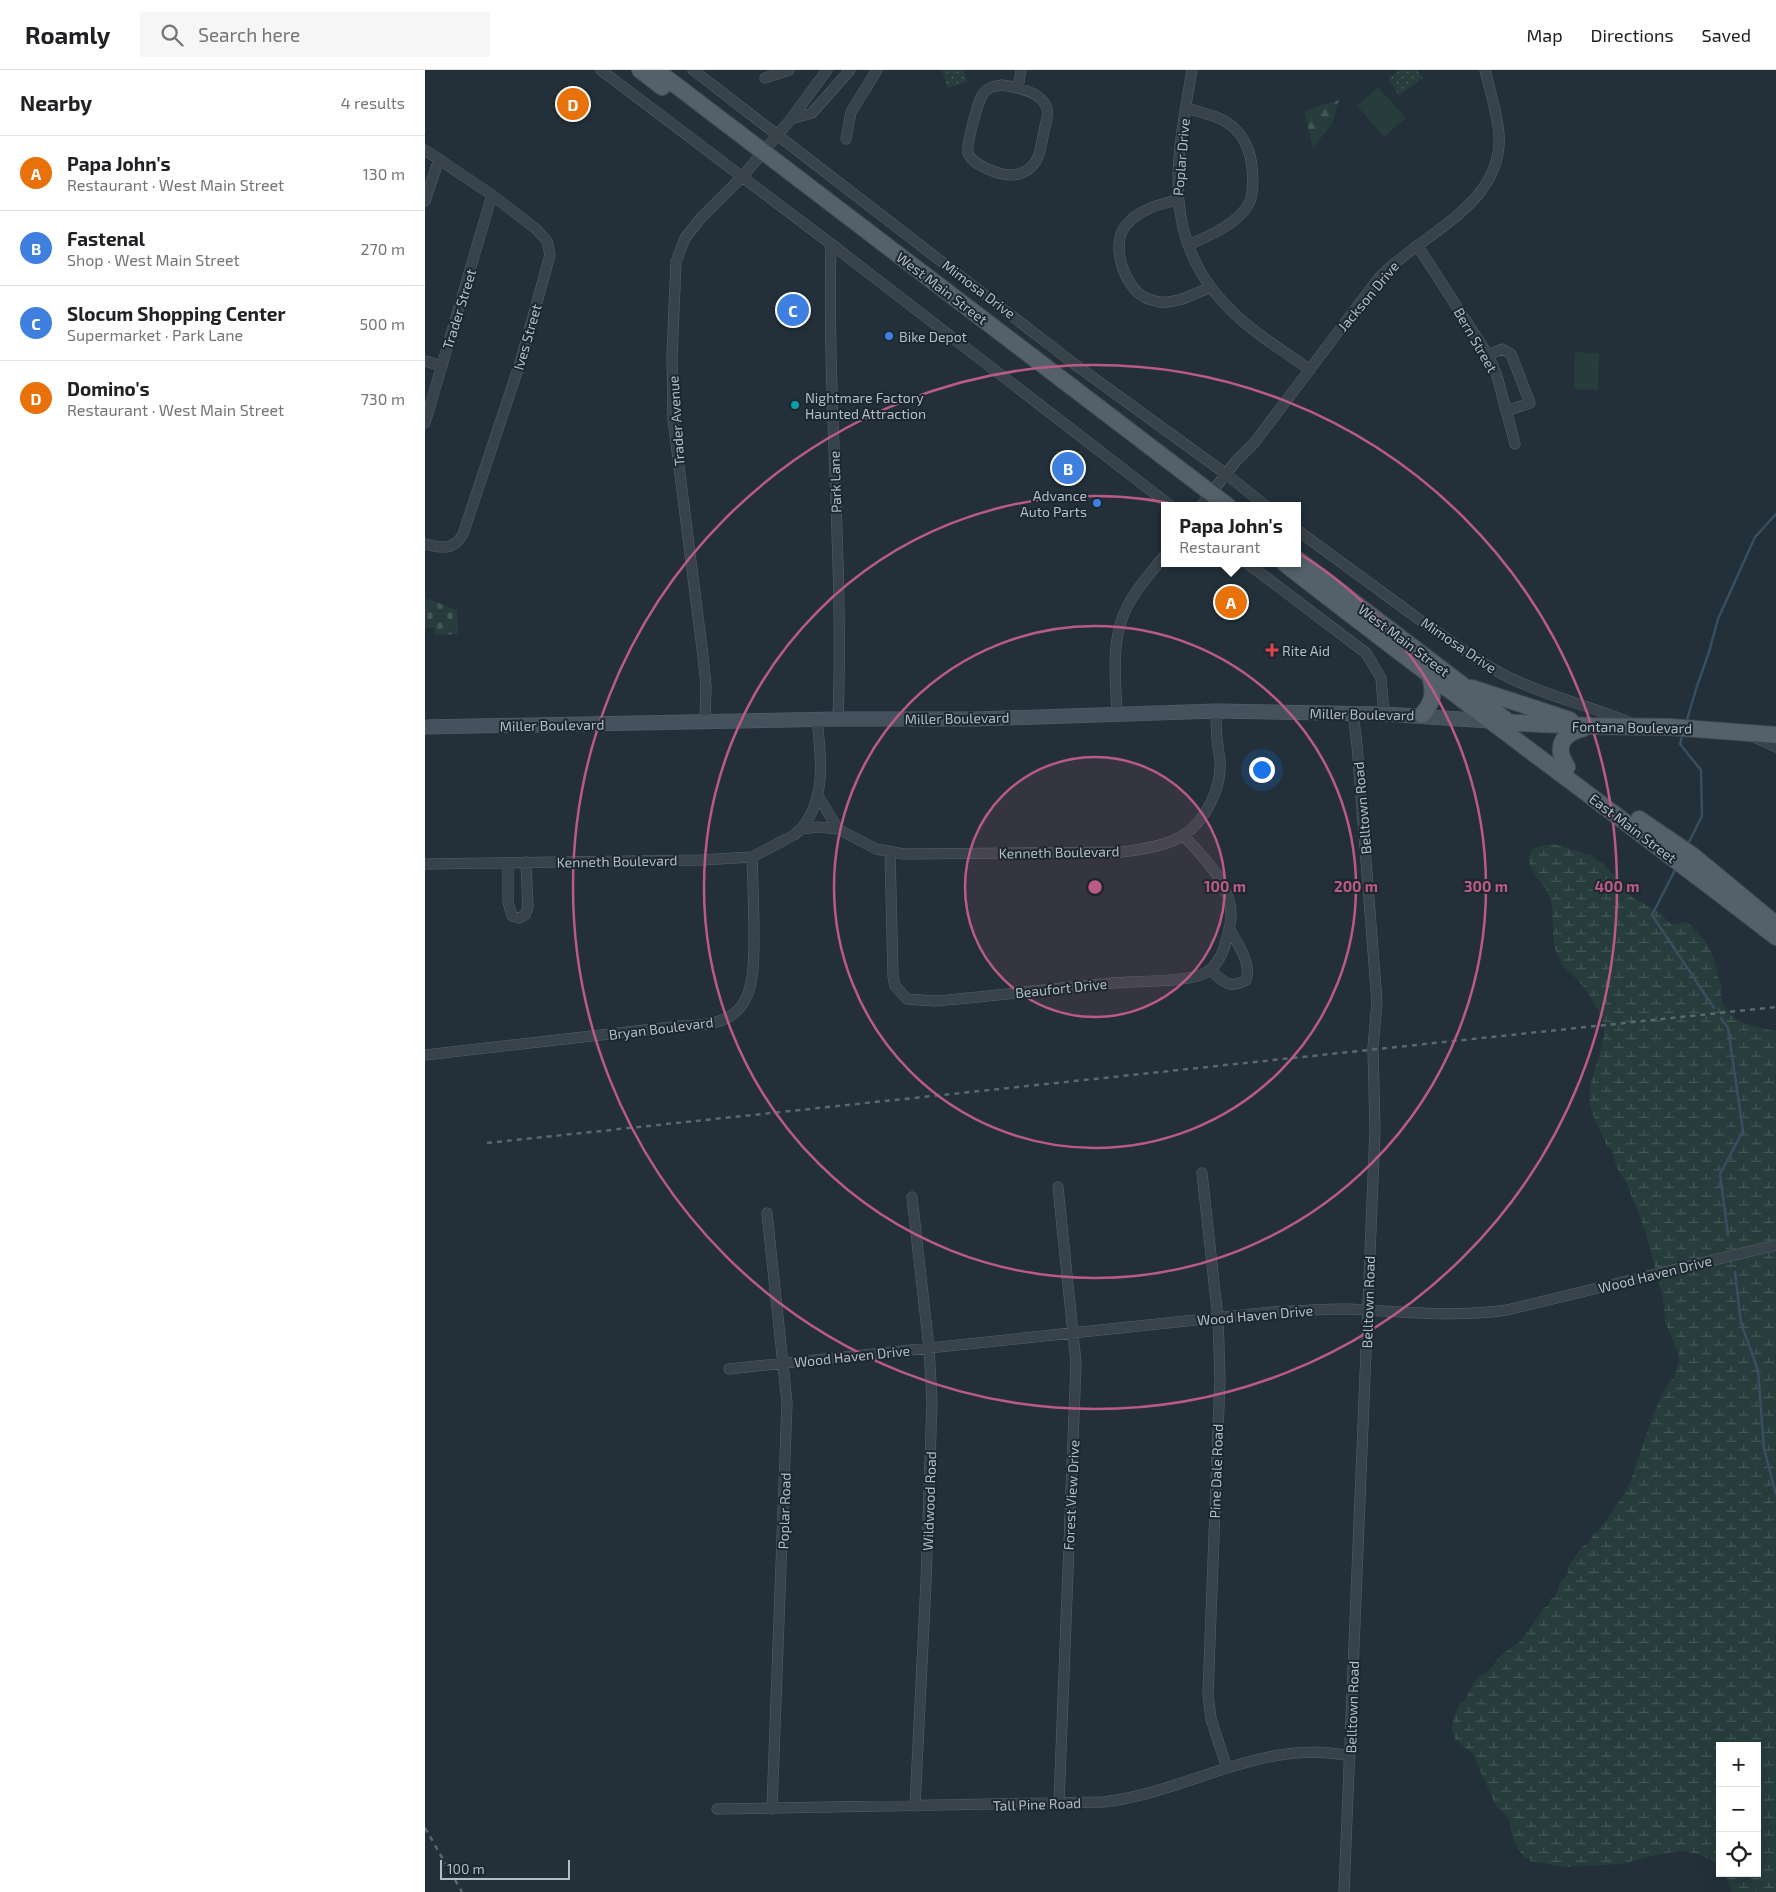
<!DOCTYPE html>
<html lang="en">
<head>
<meta charset="utf-8">
<style>
	body { margin:0; font-family:"Exo 2",sans-serif; background:#f6f6f6; color:#202124 }
	.controls { position:absolute; right:15px; bottom:15px; display:grid; overflow:hidden; border-radius:0px; box-shadow:0 5px 20px #0002 }
	.controls button { width:45px; height:45px; display:grid; place-items:center; padding:0; border:0; border-bottom:1px solid #e0e0e0; background:#fff; color:#202124; font:25px sans-serif }
	.scale { position:absolute; left:15px; bottom:12px; width:130px; box-sizing:border-box; padding-left:5px; border:2px solid #b2bdc6; border-top:0; font-size:14px; line-height:18px; white-space:nowrap; color:#b2bdc6; -webkit-text-stroke:4px #1c272f; paint-order:stroke }
	.you { position:absolute; left:836px; top:699px; width:18px; height:18px; margin:-12px; border:4px solid #fff; border-radius:50%; background:#1a73e8; box-shadow:0 0 0 8px #1a73e833 }
	.badge { display:grid; place-items:center; width:32px; height:32px; border-radius:50%; background:#4f6a82; color:#fff; font-size:16px; font-weight:700 }
	.pin { position:absolute; translate:-50% -50%; border:2px solid #fff; box-shadow:0 1px 5px #0006 }
	.popup { position:absolute; left:736px; top:432px; width:140px; height:65px; box-sizing:border-box; display:grid; place-content:center; border-radius:0px; background:#fff; filter:drop-shadow(0 1px 4px #0005); font-size:16px; white-space:nowrap; color:#757577 }
	.popup b { font-size:19px; color:#202124 }
	.popup::after { content:''; position:absolute; left:50%; top:100%; margin-left:-10px; border:10px solid transparent; border-top-color:#fff }
	.list { margin:0; padding:0; list-style:none }
	h2 { display:flex; justify-content:space-between; align-items:center; height:65px; margin:0; padding:0 20px; font-size:21px }
	h2 small { font-size:16px; font-weight:400; color:#757577 }
	.list li { display:grid; grid-template-columns:32px 1fr auto; gap:15px; align-items:center; box-sizing:border-box; height:75px; padding:0 20px; border-top:1px solid #e0e0e0 }
	.list b { display:block; font-size:19px; white-space:nowrap }
	.list p { margin:0; font-size:16px; white-space:nowrap; color:#757577 }
	.list em { font-size:16px; font-style:normal; color:#757577 }
	.icon { flex:none; width:28px; height:28px; fill:none; stroke:currentColor; stroke-width:2; stroke-linecap:round; stroke-linejoin:round }
	.map { position:relative; flex:none; width:1351px; height:1822px; overflow:hidden }
	header { display:flex; align-items:center; gap:30px; box-sizing:border-box; height:70px; padding:0 25px; background:#fff; border-bottom:1px solid #e0e0e0 }
	header strong { font-size:24px }
	nav { display:flex; gap:28px; margin-inline-start:auto; font-size:18px }
	.search { width:350px; height:45px; background:#f6f6f6; display:flex; align-items:center; gap:12px; box-sizing:border-box; padding:0 18px; border-radius:0px; color:#757577; font-size:19px }
	main { display:flex }
	aside { flex:1; background:#fff }
	.map>svg:first-child { display:block }
	.grass { fill:#263d3b }
	.forest { fill:url(#forest-firs) }
	.wetland { fill:url(#wetland-marsh) }
	.cemetery { fill:url(#cemetery-stones) }
	.park { fill:url(#park-dots) }
	.lines { fill:none; stroke-linecap:round; stroke-linejoin:round }
	.stream { stroke:#374f60; stroke-width:2.5 }
	.street-casing { stroke:#556068; stroke-width:11 }
	.secondary-casing { stroke:#556068; stroke-width:15 }
	.primary-casing { stroke:#404b53; stroke-width:18 }
	.street { stroke:#37424a; stroke-width:10 }
	.secondary { stroke:#45525d; stroke-width:14 }
	.primary { stroke:#55616a; stroke-width:16 }
	.rail { stroke:#596771; stroke-width:2.5; stroke-dasharray:5 5; stroke-linecap:butt }
	.ring { fill:none; stroke:#bc5a86; stroke-width:2.5 }
	.shop-dot { fill:#3f7fe0; stroke:#1c272f; stroke-width:2 }
	.culture-dot { fill:#0f9aa8; stroke:#1c272f; stroke-width:2 }
	.health-dot { fill:#e0444e; stroke:#1c272f; stroke-width:2 }
	.labels { text-anchor:middle; dominant-baseline:central; stroke-width:4; stroke-linejoin:round; paint-order:stroke }
	.street-label { font-size:14px; fill:#b2bdc6; stroke:#1c272f }
	.poi-label { font-size:14px; fill:#b2bdc6; stroke:#1c272f; text-anchor:start }
	.centre { fill:#bc5a86; stroke:#1c272f; stroke-width:2.5 }
	.ring-label { font-size:15px; text-anchor:middle; font-weight:bold; fill:#bc5a86; stroke:#1c272f; stroke-width:4; stroke-linejoin:round; paint-order:stroke }
</style>
</head>
<body>
<header>
<strong>Roamly</strong>
<div class="search"><svg class="icon" aria-label="search" viewBox="0 0 24 24"><circle cx="10" cy="10" r="6"/><path d="M15 15l6 6"/></svg>Search here</div>
<nav><a>Map</a><a>Directions</a><a>Saved</a></nav>
</header>
<main>
<aside>
<h2>Nearby<small>4 results</small></h2>
<ul class="list">
<li><span class="badge" style="background:#e8710a">A</span><div><b>Papa John's</b><p>Restaurant · West Main Street</p></div><em>130 m</em></li>
<li><span class="badge" style="background:#3f7fe0">B</span><div><b>Fastenal</b><p>Shop · West Main Street</p></div><em>270 m</em></li>
<li><span class="badge" style="background:#3f7fe0">C</span><div><b>Slocum Shopping Center</b><p>Supermarket · Park Lane</p></div><em>500 m</em></li>
<li><span class="badge" style="background:#e8710a">D</span><div><b>Domino's</b><p>Restaurant · West Main Street</p></div><em>730 m</em></li>
</ul>
</aside>
<div class="map">
<svg width="1351" height="1822" viewBox="0 0 1351 1822">
	<defs>
		<pattern id="forest-firs" width="22" height="20" patternUnits="userSpaceOnUse" patternTransform="scale(1.25)"><rect width="22" height="20" fill="#263d3b"/><path d="M5 1l3.5 6h-7zM16 11l3.5 6h-7z" fill="#435756"/></pattern>
		<pattern id="wetland-marsh" width="20" height="14" patternUnits="userSpaceOnUse" patternTransform="scale(1.25)"><rect width="20" height="14" fill="#263d3b"/><path d="M1 5h8M5 5V1M11 12h8M15 12V8" fill="none" stroke="#435756"/></pattern>
		<pattern id="cemetery-stones" width="16" height="16" patternUnits="userSpaceOnUse" patternTransform="scale(1.25)"><rect width="16" height="16" fill="#263d3b"/><path d="M2 7V4a2 2 0 0 1 4 0v3zM10 15v-3a2 2 0 0 1 4 0v3z" fill="#435756"/></pattern>
		<pattern id="park-dots" width="8" height="8" patternUnits="userSpaceOnUse" patternTransform="scale(1.25)"><rect width="8" height="8" fill="#263d3b"/><path d="M2 2h.1M6 6h.1" fill="none" stroke="#435756" stroke-width="1.8" stroke-linecap="round"/></pattern>
	</defs>
	<rect width="100%" height="100%" fill="#23303a"/>
	<!-- grass -->
	<path class="grass" d="M953,17L981,48L959,67L932,36Z
		M1150,282L1174,283L1173,320L1149,319Z"/>
	<!-- forest -->
	<path class="forest" d="M914,30L908,52L888,78L879,41Z"/>
	<!-- wetland -->
	<path class="wetland" d="M1129,774L1165,785L1178,794L1199,814L1205,826L1232,841L1247,855L1262,852C1285,873 1288,882 1294,911L1297,914C1290,949 1324,956 1351,961V1822H1307L1300,1803H1332V1676H1295V1795L1274,1784L1258,1781L1240,1783L1195,1794L1141,1797L1106,1791L1097,1785L1087,1766L1085,1750L1071,1736L1048,1684L1030,1669L1027,1661L1028,1650L1034,1635L1041,1628L1049,1612L1057,1604L1062,1603L1076,1585L1096,1571L1119,1538L1123,1536L1126,1529L1131,1527L1134,1515L1143,1503L1144,1496L1158,1476L1164,1473L1169,1464L1173,1461C1188,1441 1206,1419 1211,1394C1218,1376 1235,1317 1249,1308L1254,1290L1253,1282L1240,1252L1238,1228L1221,1163L1202,1114L1192,1098L1186,1079L1182,1076C1177,1064 1167,1046 1165,1034C1161,1007 1186,969 1177,949C1173,940 1168,930 1162,922C1156,912 1147,905 1139,897C1136,894 1134,887 1132,883C1124,864 1132,842 1123,823C1118,812 1092,789 1110,778C1115,775 1124,775 1129,774Z"/>
	<!-- cemetery -->
	<path class="cemetery" d="M0,528L32,540L33,564L10,565L9,557L0,558Z"/>
	<!-- park -->
	<path class="park" d="M517,0H539L542,12L522,18Z
		M975,0H992L998,8L974,25L963,9Z"/>
	<g class="lines">
		<!-- stream -->
		<path class="stream" d="M1261,653L1272,616L1284,582L1293,549L1330,467L1351,444
			M1258,663L1255,674L1276,700L1277,746L1262,776
			M1251,798L1227,845L1289,938
			M1296,948L1303,958L1318,1061L1295,1104L1303,1165
			M1310,1202L1316,1253L1333,1300L1339,1379L1351,1424"/>
		<!-- street casing -->
		<g class="street-casing">
			<path id="street" d="M176,0L406,174L746,436
				M268,0L648,293L801,404L841,436
				M767,0C753,83 734,163 798,232C822,259 856,279 885,300
				M340,8L364,0
				M577,15C592,17 618,22 622,39C624,45 620,55 619,61C617,70 616,80 613,87C608,98 598,105 586,105C574,105 547,95 543,83C541,75 553,31 558,24C563,17 569,16 577,15Z
				M593,18L596,0
				M761,38C777,43 798,46 810,59C820,68 826,84 827,97C828,108 829,120 825,131C816,153 782,167 763,175
				M366,49L387,43L425,0
				M421,69L426,42L452,0
				M0,80L67,125L111,159L122,171L125,185L96,290L38,464C29,481 16,478 0,474
				M752,130C733,135 715,139 701,155C685,174 699,216 719,227C723,229 730,231 734,232C752,234 769,224 786,217
				M0,131L14,89
				M406,174C402,332 419,491 413,649
				M992,175L1063,285L1072,306L1090,374
				M1063,285L1077,279L1086,284L1105,333L1081,341
				M0,291L17,296
				M0,353L67,125
				M776,436L811,391L830,372L953,209C994,164 1079,136 1074,64C1072,42 1065,21 1060,0
				M872,460C913,490 954,520 995,550C1024,570 1053,592 1085,608C1124,627 1166,636 1206,653
				M822,493L941,583L956,608L959,644
				M692,645C691,612 686,577 698,546C707,523 725,504 740,485
				M280,652L281,616L278,586L248,349L247,286L251,192L260,168L276,148L317,107L366,49L402,0
				M1327,666L1351,677
				M393,726L413,759
				M376,759C402,728 396,687 392,650
				M465,782L468,906L470,916L482,929L510,931C570,926 629,918 688,913C709,911 763,912 778,904C791,898 798,884 801,871C803,864 805,856 806,849C808,815 779,788 758,765
				M83,793V832L87,846L94,848L100,845L103,837L101,792
				M0,794L276,790L327,787L369,765L376,759L393,757L413,759L451,779L479,784L696,782C715,780 743,775 759,765C781,750 797,717 795,691C795,686 793,681 793,676C791,665 791,653 791,641
				M785,900C799,911 803,920 821,910C827,892 812,874 804,858
				M0,985L255,956C323,956 329,928 329,868C329,841 328,814 327,787
				M777,1103L793,1249L795,1308L783,1624L786,1649L802,1698
				M633,1117L651,1293L634,1733
				M487,1127L504,1278L507,1331L501,1512L490,1736
				M342,1143L362,1333L347,1739
				M304,1299L847,1242C871,1241 896,1239 920,1239C975,1241 1028,1248 1082,1240L1351,1175
				M292,1739L678,1732C762,1723 838,1667 925,1686
				M919,1822L950,1060L948,978L952,932L932,675L928,643"/>
		</g>
		<!-- secondary casing -->
		<g class="secondary-casing">
			<path id="secondary" d="M0,657L413,649H551L791,641L959,644L1064,651"/>
		</g>
		<!-- primary casing -->
		<g class="primary-casing">
			<path id="primary" d="M215,0L237,17
				M231,0L803,436
				M872,489L1036,614L1082,651
				M859,493C1021,620 1188,741 1351,867
				M1047,618L1145,650
				M997,645C1008,632 1010,623 1005,606
				M1071,652L1166,656L1245,657L1351,665
				M1142,697C1129,676 1137,664 1159,658
				M1214,749L1267,785L1347,851"/>
		</g>
		<!-- street -->
		<use href="#street" class="street"/>
		<!-- secondary -->
		<use href="#secondary" class="secondary"/>
		<!-- primary -->
		<use href="#primary" class="primary"/>
		<!-- rail -->
		<path class="rail" d="M62,1073L1351,937
			M0,1758L37,1822"/>
	</g>
	<!-- distance rings -->
	<circle cx="670" cy="817" r="130" fill="#bc5a86" fill-opacity=".12"/>
	<g class="ring">
		<circle cx="670" cy="817" r="130"/>
		<circle cx="670" cy="817" r="261"/>
		<circle cx="670" cy="817" r="391"/>
		<circle cx="670" cy="817" r="522"/>
	</g>
	<!-- markers -->
	<g class="shop-dot">
		<circle cx="464" cy="266" r="5"/>
		<circle cx="672" cy="433" r="5"/>
	</g>
	<circle class="culture-dot" cx="370" cy="335" r="5"/>
	<path class="health-dot" d="M844.5 572.5h5v5h5v5h-5v5h-5v-5h-5v-5h5z"/>
	<g class="labels">
		<!-- street labels -->
		<g class="street-label">
			<text transform="translate(756 87) rotate(-85)">Poplar Drive</text>
			<text transform="translate(517 218) rotate(37)">West Main Street</text>
			<text transform="translate(554 219) rotate(37)">Mimosa Drive</text>
			<text transform="translate(943 226) rotate(-50)">Jackson Drive</text>
			<text transform="translate(34 239) rotate(-73)">Trader Street</text>
			<text transform="translate(102 267) rotate(-74)">Ives Street</text>
			<text transform="translate(1051 270) rotate(60)">Bern Street</text>
			<text transform="translate(251 351) rotate(-94)">Trader Avenue</text>
			<text transform="translate(410 412) rotate(-92)">Park Lane</text>
			<text transform="translate(979 570) rotate(37)">West Main Street</text>
			<text transform="translate(1034 575) rotate(34)">Mimosa Drive</text>
			<text transform="translate(937 644) rotate(1)">Miller Boulevard</text>
			<text transform="translate(532 648) rotate(-1)">Miller Boulevard</text>
			<text transform="translate(127 655) rotate(-1)">Miller Boulevard</text>
			<text transform="translate(1207 657) rotate(1)">Fontana Boulevard</text>
			<text transform="translate(937 738) rotate(-95)">Belltown Road</text>
			<text transform="translate(1208 758) rotate(37)">East Main Street</text>
			<text transform="translate(634 782) rotate(-1)">Kenneth Boulevard</text>
			<text transform="translate(192 791) rotate(-1)">Kenneth Boulevard</text>
			<text transform="translate(636 918) rotate(-6)">Beaufort Drive</text>
			<text transform="translate(236 958) rotate(-7)">Bryan Boulevard</text>
			<text transform="translate(1230 1204) rotate(-14)">Wood Haven Drive</text>
			<text transform="translate(943 1232) rotate(-88)">Belltown Road</text>
			<text transform="translate(830 1245) rotate(-5)">Wood Haven Drive</text>
			<text transform="translate(427 1286) rotate(-6)">Wood Haven Drive</text>
			<text transform="translate(791 1401) rotate(-88)">Pine Dale Road</text>
			<text transform="translate(646 1425) rotate(-87)">Forest View Drive</text>
			<text transform="translate(504 1431) rotate(-88)">Wildwood Road</text>
			<text transform="translate(359 1441) rotate(-88)">Poplar Road</text>
			<text transform="translate(927 1637) rotate(-88)">Belltown Road</text>
			<text transform="translate(612 1734) rotate(-2)">Tall Pine Road</text>
		</g>
		<!-- poi labels -->
		<g class="poi-label">
			<text x="474" y="266">Bike Depot</text>
			<text x="380" y="327">Nightmare Factory<tspan x="380" dy="16">Haunted Attraction</tspan></text>
			<text x="662" y="425" text-anchor="end">Advance<tspan x="662" dy="16">Auto Parts</tspan></text>
			<text x="857" y="580">Rite Aid</text>
		</g>
	</g>
	<circle cx="670" cy="817" r="8" class="centre"/>
	<g class="ring-label">
		<text x="800" y="822">100 m</text>
		<text x="931" y="822">200 m</text>
		<text x="1061" y="822">300 m</text>
		<text x="1192" y="822">400 m</text>
	</g>
</svg>
<div class="controls">
<button>+</button>
<button>−</button>
<button><svg class="icon" aria-label="locate" viewBox="0 0 24 24"><circle cx="12" cy="12" r="6"/><path d="M12 2v4M12 18v4M2 12h4M18 12h4"/></svg></button>
</div>
<div class="scale">100 m</div>
<div class="you"></div>
<div class="pin badge" style="left:806px;top:532px;background:#e8710a">A</div>
<div class="popup"><b>Papa John's</b>Restaurant</div>
<div class="pin badge" style="left:643px;top:398px;background:#3f7fe0">B</div>
<div class="pin badge" style="left:368px;top:240px;background:#3f7fe0">C</div>
<div class="pin badge" style="left:148px;top:34px;background:#e8710a">D</div>
</div>
</main>
</body>
</html>
